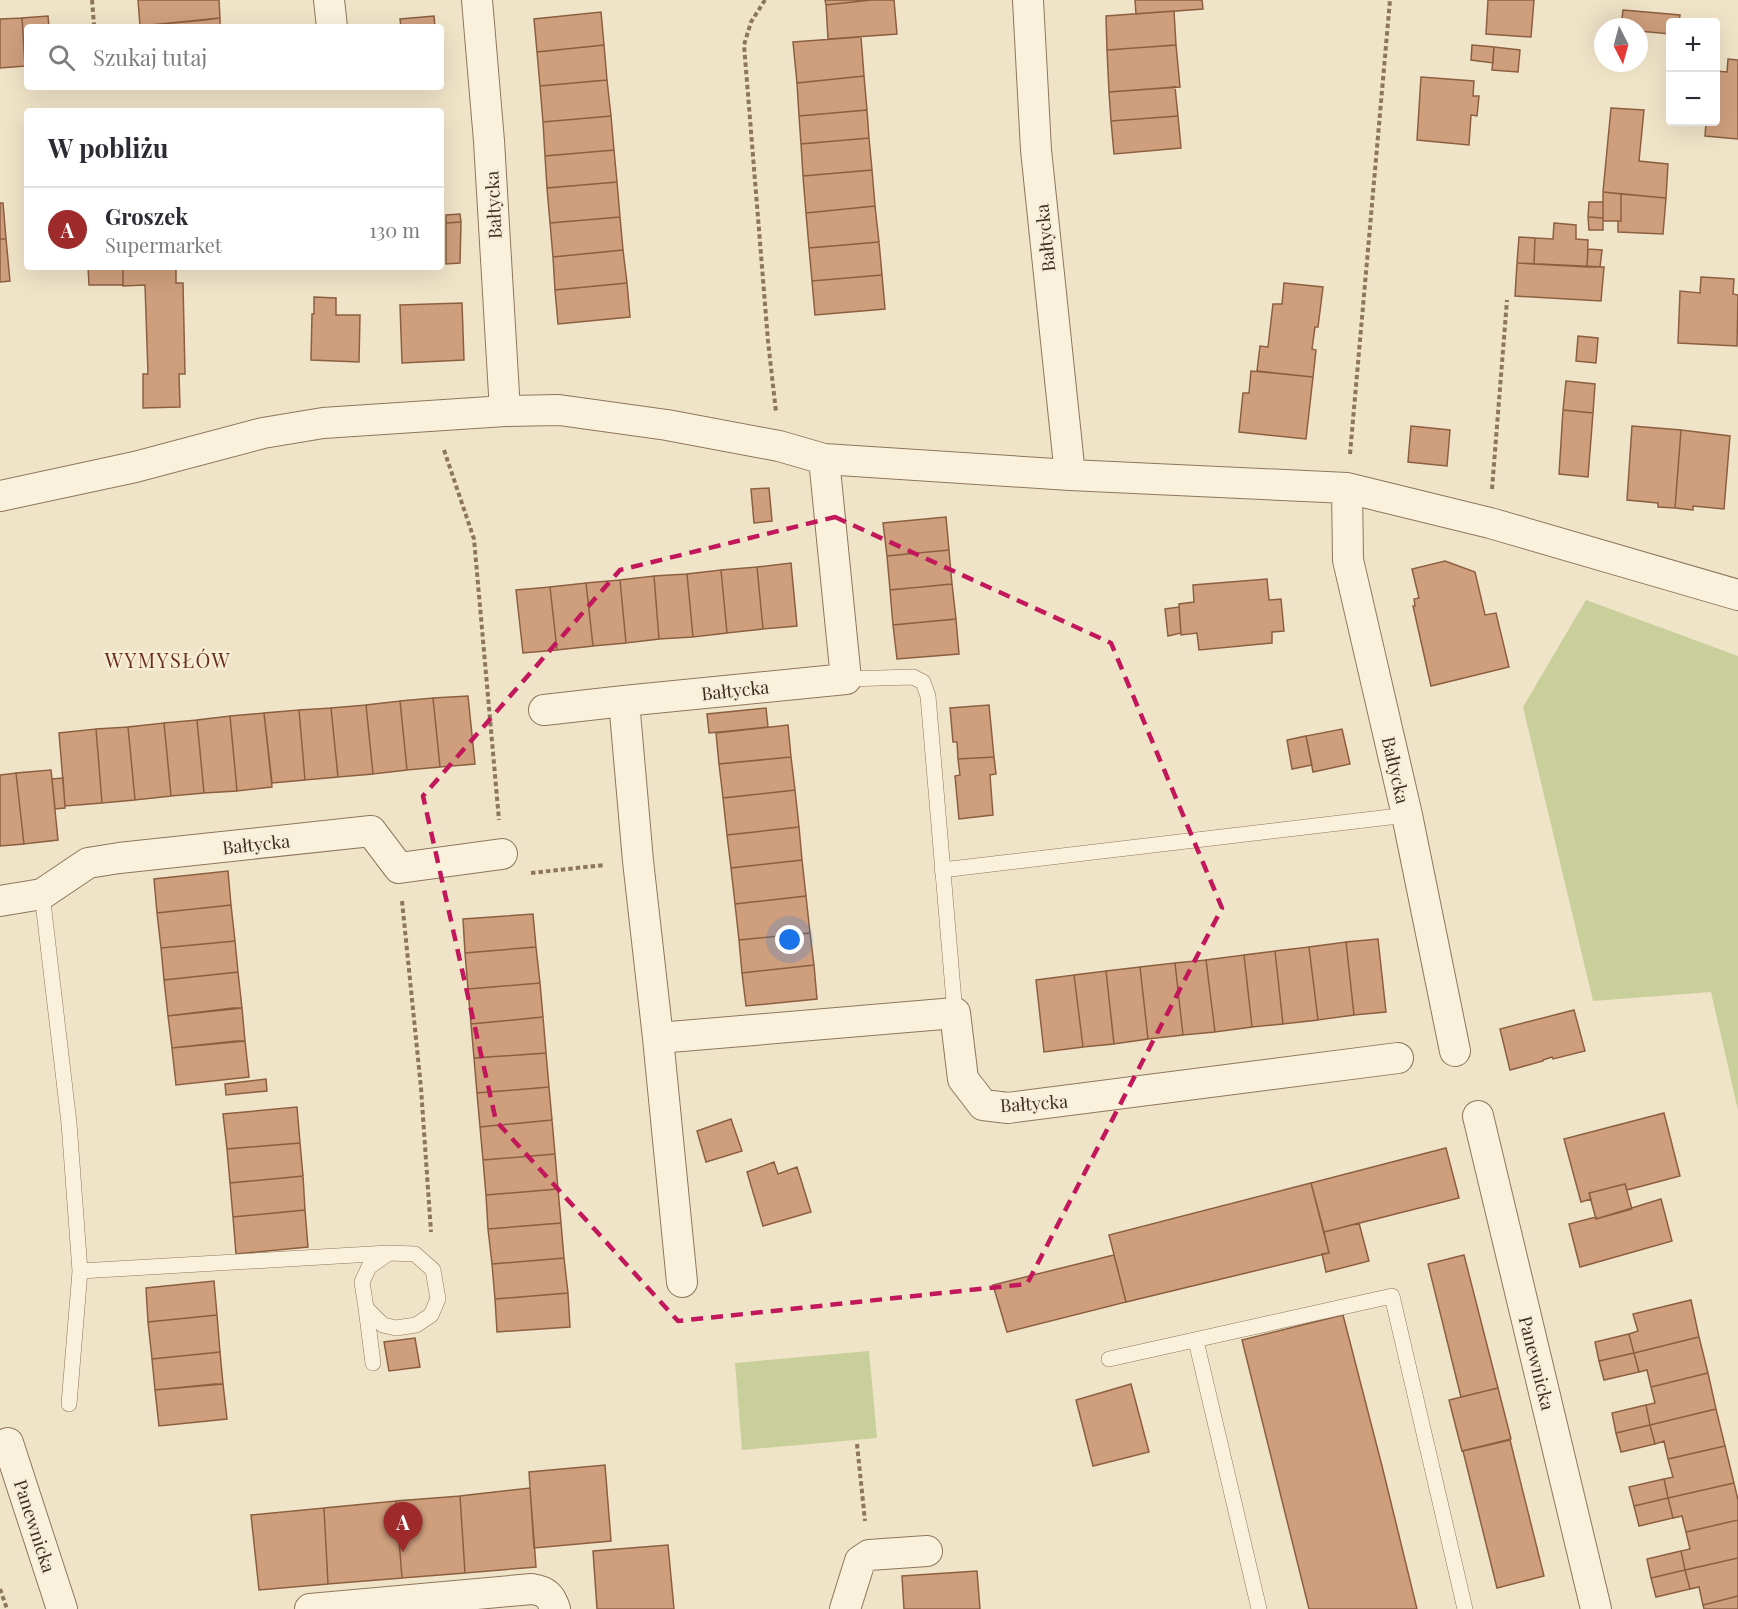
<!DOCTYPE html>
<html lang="pl">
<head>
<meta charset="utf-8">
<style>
	body { margin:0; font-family:"Playfair Display",serif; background:#f7f7f7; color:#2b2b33 }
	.controls { position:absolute; right:18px; top:18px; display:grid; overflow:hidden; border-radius:6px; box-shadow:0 6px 24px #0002 }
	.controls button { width:54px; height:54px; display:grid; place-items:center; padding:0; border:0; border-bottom:2px solid #e1e1e2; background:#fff; color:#2b2b33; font:30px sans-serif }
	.compass { position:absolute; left:1594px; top:18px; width:54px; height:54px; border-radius:50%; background:#fff; box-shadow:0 6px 24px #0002; rotate:174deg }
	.you { position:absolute; left:790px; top:940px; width:21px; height:21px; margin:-15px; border:4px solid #fff; border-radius:50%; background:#1a73e8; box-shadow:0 0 0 9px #1a73e833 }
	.badge { display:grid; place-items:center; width:39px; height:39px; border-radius:50%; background:#9e2a2b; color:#fff; font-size:20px; font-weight:700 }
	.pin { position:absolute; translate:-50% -50px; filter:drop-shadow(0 2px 3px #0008) }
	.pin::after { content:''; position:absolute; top:32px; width:21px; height:18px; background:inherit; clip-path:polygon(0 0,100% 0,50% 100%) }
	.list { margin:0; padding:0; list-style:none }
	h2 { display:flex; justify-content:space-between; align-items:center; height:78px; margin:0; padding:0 24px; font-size:26px }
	h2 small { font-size:20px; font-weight:400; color:#7c7c81 }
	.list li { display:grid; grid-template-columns:39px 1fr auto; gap:18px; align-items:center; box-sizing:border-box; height:84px; padding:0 24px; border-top:2px solid #e1e1e2 }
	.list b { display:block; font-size:22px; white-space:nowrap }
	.list p { margin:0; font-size:20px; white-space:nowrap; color:#7c7c81 }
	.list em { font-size:20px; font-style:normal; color:#7c7c81 }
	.icon { flex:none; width:33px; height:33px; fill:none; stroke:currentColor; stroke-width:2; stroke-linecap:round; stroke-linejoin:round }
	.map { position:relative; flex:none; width:1738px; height:1609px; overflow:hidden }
	.search { position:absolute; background:#fff; box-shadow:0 6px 24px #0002; left:24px; top:24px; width:420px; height:66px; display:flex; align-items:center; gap:15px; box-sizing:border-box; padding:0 21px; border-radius:6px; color:#7c7c81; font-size:22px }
	.panel { position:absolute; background:#fff; box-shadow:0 6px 24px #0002; left:24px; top:108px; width:420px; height:162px; border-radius:6px }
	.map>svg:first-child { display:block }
	.green { fill:#c9cf9b }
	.building { fill:#cf9f7d; stroke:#8d5f41; stroke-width:1.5 }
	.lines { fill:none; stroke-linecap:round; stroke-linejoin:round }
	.service-casing { stroke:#8d765c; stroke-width:16 }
	.minor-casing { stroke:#8d765c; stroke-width:32 }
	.path { stroke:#8d765c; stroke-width:4; stroke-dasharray:4.5 3; stroke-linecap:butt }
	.service { stroke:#faf1dc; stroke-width:15 }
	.minor { stroke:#faf1dc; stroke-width:30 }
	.marked { fill:none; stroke:#c2185b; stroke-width:4.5; stroke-dasharray:12 8; stroke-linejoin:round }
	.labels { text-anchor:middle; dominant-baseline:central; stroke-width:4.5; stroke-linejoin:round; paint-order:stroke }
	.street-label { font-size:18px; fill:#3d2e20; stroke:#f7eed8 }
	.neighbourhood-label { font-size:20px; letter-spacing:1.5px; fill:#6b2e1e; stroke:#f7eed8 }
</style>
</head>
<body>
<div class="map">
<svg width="1738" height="1609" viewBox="0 0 1738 1609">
	<rect width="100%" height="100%" fill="#f0e4c8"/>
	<!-- green -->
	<path class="green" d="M1586,600L1738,656V1110L1711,992L1593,1001L1523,707Z
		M869,1351L877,1438L742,1450L735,1363Z"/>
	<!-- building -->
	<path class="building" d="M138,0H219L220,18L140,26Z
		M825,0H871L826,5Z
		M871,0H894L897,34L828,39L826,5Z
		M1135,0H1202L1203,9L1136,14Z
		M1488,0H1534L1531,37L1486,34Z
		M1623,10L1680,15L1679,22H1670V34L1639,31V27H1621Z
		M1174,11L1176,45L1107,50L1106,16Z
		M601,12L604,45L537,52L534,19Z
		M48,16L49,27H27V66H25L22,18Z
		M434,16L435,27H401L400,19Z
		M22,18L25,66L0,68V19Z
		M220,18V27L140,26L205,20Z
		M861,37L864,76L797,83L793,42Z
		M604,45L607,80L540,86L537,52Z
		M1176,45L1180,87L1109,92L1107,50Z
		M1472,45L1494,47L1493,63L1471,60Z
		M1494,47L1520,50L1518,72L1492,70Z
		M1728,59L1738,60V139L1705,136L1706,122H1716V71L1727,72Z
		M864,76L867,110L799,116L797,83Z
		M1421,77L1474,81L1473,96H1479L1477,116L1471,115L1469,145L1417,140Z
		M607,80L611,116L543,122L540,86Z
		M1175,87L1178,116L1111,121L1109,92Z
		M1611,108L1644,110L1639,161L1668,164L1666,198L1603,192Z
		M867,110L869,138L801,144L799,116Z
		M611,116L614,150L545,156L543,122Z
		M1178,116L1181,148L1114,154L1111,121Z
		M869,138L872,170L803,176L801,144Z
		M614,150L617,182L547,188L545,156Z
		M872,170L875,206L806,213L803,176Z
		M617,182L620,217L550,223L547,188Z
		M1603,192L1621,194V221H1603Z
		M1621,194L1666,198L1663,234L1618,232V221H1621Z
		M1589,202H1603V218L1588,217Z
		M0,203H3L6,239H0Z
		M875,206L879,242L809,248L806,213Z
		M460,214L461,222L446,223V215Z
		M620,217L623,250L553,257L550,223Z
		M1588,217L1603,218V230H1589Z
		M461,222L460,263L446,264V223Z
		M1554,223L1576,225V239L1588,240L1587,267L1534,264L1535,238L1553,239Z
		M1519,237L1535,238L1534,264L1517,263Z
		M0,239H6L10,281L0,282Z
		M879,242L882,275L812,281L809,248Z
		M1588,249L1602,250L1600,267H1587Z
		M623,250L627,283L555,290L553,257Z
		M1517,263L1604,267L1601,301L1515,296Z
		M88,267H123V285H89Z
		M123,267H176V283H183L185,374H179L180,407L143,408V374H148L145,285L123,286Z
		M882,275L885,309L815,315L812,281Z
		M1701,277L1734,279L1733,294L1738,295L1737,346L1678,343L1680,291L1700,293Z
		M627,283L630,317L558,324L555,290Z
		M1284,283L1323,287L1318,327H1315L1312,349L1316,350L1313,377L1257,371L1260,346L1268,347L1273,304H1282Z
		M314,297L336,298V315H360L359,362L311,360L312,314H314Z
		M462,303L464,360L402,363L400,305Z
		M1578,336L1598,338L1596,363L1576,361Z
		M1251,371L1313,377L1306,439L1239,432L1243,393H1249Z
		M1566,381L1595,384L1593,413L1563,410Z
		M1563,410L1593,413L1588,477L1559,474Z
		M1411,426L1450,430L1447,466L1408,462Z
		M1632,426L1681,430L1675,508L1658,507V503L1627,500Z
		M1681,430L1730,436L1724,509L1693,506V510L1675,508Z
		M769,488L772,521L754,523L751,489Z
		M946,517L949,550L887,556L883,523Z
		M949,550L952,584L890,590L887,556Z
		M1445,561L1475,572L1485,615L1496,613L1509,667L1431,686L1413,606H1415L1414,599L1419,598L1412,569Z
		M791,563L797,626L763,629L757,567Z
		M757,567L763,629L727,633L721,570Z
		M721,570L727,633L693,637L687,574Z
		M687,574L693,637L659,639L654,576Z
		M654,576L659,639L626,643L620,580Z
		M1267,579L1269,600L1281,599L1284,631L1272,632V643L1199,650L1197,633L1181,635L1179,604L1194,602L1193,585Z
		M620,580L626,643L593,646L586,583Z
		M586,583L593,646L557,650L550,587Z
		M952,584L956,619L893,625L890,590Z
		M550,587L557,650L523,653L516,590Z
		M1179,607L1181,633L1168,636L1165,609Z
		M956,619L959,654L897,659L893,625Z
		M468,696L475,764L440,767L433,698Z
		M433,698L440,767L407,770L400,701Z
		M400,701L407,770L373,774L366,705Z
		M366,705L373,774L338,777L331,708Z
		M989,705L994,757L958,759L957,742H953L950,708Z
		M331,708L338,777L305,780L299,710Z
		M766,708L768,727L709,733L707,714Z
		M299,710L305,780L272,783L264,713Z
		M264,713L272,787L237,791L230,716Z
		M230,716L237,791L204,793L197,720Z
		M197,720L204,793L171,796L164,723Z
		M164,723L171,796L135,800L128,727Z
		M788,725L791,757L719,764L716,733Z
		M128,727L135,800L102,803L96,729Z
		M96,729L102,803L65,806L59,733Z
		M1342,729L1350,764L1313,772L1306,736Z
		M1306,736L1312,765L1292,769L1287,740Z
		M791,757L795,790L723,798L719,764Z
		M994,757L996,774L990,775L993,815L959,819L955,776L960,775L958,759Z
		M51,770L58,840L24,844L16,773Z
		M16,773L24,844L0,846V775Z
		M63,778L65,808L55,809L52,779Z
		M795,790L799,827L727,835L723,798Z
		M799,827L802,860L731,868L727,835Z
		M802,860L806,896L735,904L731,868Z
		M228,871L231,905L157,913L154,879Z
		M806,896L810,933L739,940L735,904Z
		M231,905L235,941L161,948L157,913Z
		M533,914L536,947L465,953L463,919Z
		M810,933L814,965L742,973L739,940Z
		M1378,939L1386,1012L1354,1015L1346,942Z
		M235,941L238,972L164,980L161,948Z
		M1346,942L1354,1015L1318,1020L1309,947Z
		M536,947L540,983L468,989L465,953Z
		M1309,947L1318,1020L1283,1024L1275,951Z
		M1275,951L1283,1024L1252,1027L1244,955Z
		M1244,955L1252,1027L1215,1032L1206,960Z
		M1206,960L1215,1032L1183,1035L1175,963Z
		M1175,963L1183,1035L1148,1039L1140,967Z
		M814,965L817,999L746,1006L742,973Z
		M1140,967L1148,1039L1114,1044L1106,971Z
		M1106,971L1114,1044L1083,1047L1074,975Z
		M238,972L242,1008L168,1016L164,980Z
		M1074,975L1083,1047L1044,1052L1036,980Z
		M540,983L543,1017L471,1024L468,989Z
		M233,1008H242L245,1041L172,1048L168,1016Z
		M1574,1010L1585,1051L1553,1059L1552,1057L1543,1060V1061L1510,1070L1500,1029Z
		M543,1017L546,1053L474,1058L471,1024Z
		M236,1041H245L249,1077L176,1085L172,1048Z
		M546,1053L549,1087L477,1093L474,1058Z
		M266,1079L267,1091L226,1095L225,1084Z
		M549,1087L552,1120L480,1127L477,1093Z
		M297,1107L300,1143L227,1149L223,1114Z
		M1664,1113L1680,1176L1627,1190L1625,1184L1589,1193L1591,1199L1581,1202L1564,1139Z
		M731,1119L742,1151L706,1162L697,1131Z
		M552,1120L555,1154L483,1160L480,1127Z
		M300,1143L303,1176L230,1183L227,1149Z
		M1446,1148L1459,1198L1324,1232L1311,1183Z
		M555,1154L558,1189L486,1195L483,1160Z
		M774,1162L778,1174L797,1167L811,1212L763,1226L747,1172Z
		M303,1176L305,1210L233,1217L230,1183Z
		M1311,1183L1329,1253L1126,1302L1109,1235Z
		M1625,1184L1632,1209L1596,1219L1589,1193Z
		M558,1189L561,1223L488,1229L486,1195Z
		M1661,1199L1672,1241L1580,1267L1569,1224L1596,1217V1219Z
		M305,1210L308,1247L236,1254L233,1217Z
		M561,1223L564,1258L492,1264L488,1229Z
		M1359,1223L1369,1261L1326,1272L1322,1254L1329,1253L1324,1232Z
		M1114,1255L1126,1302L1007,1332L993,1285Z
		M1464,1255L1498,1388L1461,1397L1428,1264Z
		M564,1258L568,1293L495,1299L492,1264Z
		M214,1281L217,1315L148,1322L146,1288Z
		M568,1293L570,1327L497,1332L495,1299Z
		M1691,1300L1699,1337L1634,1353L1629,1334L1638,1331L1633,1314Z
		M217,1315L220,1352L152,1359L148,1322Z
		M1343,1315L1382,1466L1417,1609H1309L1242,1340Z
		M1629,1334L1634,1353L1599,1361L1595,1342Z
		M1699,1337L1708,1373L1651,1387L1647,1370L1639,1372L1634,1353Z
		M415,1338L420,1367L389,1371L384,1342Z
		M220,1352L223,1384L155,1390L152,1359Z
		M1634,1353L1639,1372L1604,1380L1599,1361Z
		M1708,1373L1716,1409L1650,1425L1646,1405L1655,1403L1651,1387Z
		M215,1384H223L227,1419L159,1426L155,1390Z
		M1131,1384L1149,1452L1093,1466L1076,1400Z
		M1498,1388L1511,1439L1462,1451L1449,1400Z
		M1646,1405L1650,1425L1616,1433L1612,1413Z
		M1716,1409L1725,1446L1668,1459L1664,1441L1655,1444L1650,1425Z
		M1650,1425L1655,1444L1621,1452L1616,1433Z
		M1510,1440L1544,1576L1497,1588L1463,1451Z
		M1725,1446L1734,1483L1668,1498L1664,1479L1673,1477L1668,1459Z
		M605,1465L611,1541L534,1548L529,1472Z
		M1664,1479L1668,1498L1634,1506L1629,1487Z
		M1734,1483L1738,1500V1520L1686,1532L1682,1516L1673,1518L1668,1498Z
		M530,1488L536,1567L465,1573L460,1496Z
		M460,1496L465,1573L402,1578L396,1501Z
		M1668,1498L1673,1518L1639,1526L1634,1506Z
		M396,1501L402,1578L328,1584L324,1508Z
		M324,1508L328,1584L259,1590L251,1515Z
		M1738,1520V1558L1685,1570L1681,1551L1690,1549L1686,1532Z
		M668,1545L674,1609H597L593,1551Z
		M1681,1551L1685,1570L1651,1578L1647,1559Z
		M1738,1558V1596L1703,1605L1699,1587L1690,1589L1685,1570Z
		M1685,1570L1690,1589L1656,1597L1651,1578Z
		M977,1571L980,1609H904L902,1576Z
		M1738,1596V1609H1704L1703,1605Z"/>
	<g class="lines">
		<!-- service casing -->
		<g class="service-casing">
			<path id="service" d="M846,679L913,677L923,682L928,696L955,1013
				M942,870L1407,815
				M42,894L69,1123L80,1271L69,1404
				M389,1253L415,1254L433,1270L438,1299L431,1315L416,1325L396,1328L383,1325L366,1308L362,1282L369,1267Z
				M80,1271L389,1253
				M366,1308L373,1363
				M1196,1341L1259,1609
				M1109,1359L1392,1296L1465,1609"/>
		</g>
		<!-- minor casing -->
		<g class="minor-casing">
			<path id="minor" d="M329,0L332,27
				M477,0L489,141L505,411
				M1028,0L1036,150L1070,475
				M1347,488L1348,560L1407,815L1455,1051
				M0,496L135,467L263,433L323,423L505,411L559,410L667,425L779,446L824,459L1070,475L1347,488L1490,523L1738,595
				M544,710L624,701
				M0,901L42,894L88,863L119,858L371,831L399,868L502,854
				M658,1038L638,861L624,701L846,679L824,459
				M1478,1116L1596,1609
				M682,1282L658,1038L955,1013L963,1079L983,1105L1008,1108L1398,1058
				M8,1443L62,1609
				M310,1609L532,1589C546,1591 551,1596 555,1609
				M845,1609L860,1561L869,1555L927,1551"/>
		</g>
		<!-- path -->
		<path class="path" d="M92,0L94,25
			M765,0L751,22L744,45L768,341L776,412
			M444,450L474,539L499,820
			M1350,454L1390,0
			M1492,489L1507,300
			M531,873L604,865
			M402,901L421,1088L431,1232
			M857,1444L865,1521
			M0,1589L7,1609"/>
		<!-- service -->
		<use href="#service" class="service"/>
		<!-- minor -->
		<use href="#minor" class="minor"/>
	</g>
	<!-- marked area -->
	<path class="marked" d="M835,517L1111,643L1222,908L1027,1284L678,1321L496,1121L423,796L620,570Z"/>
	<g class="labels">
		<!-- street labels -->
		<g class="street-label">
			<text transform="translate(493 205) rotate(-93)">Bałtycka</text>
			<text transform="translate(1045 238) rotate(-96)">Bałtycka</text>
			<text transform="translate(735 690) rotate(-6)">Bałtycka</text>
			<text transform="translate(1396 770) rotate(77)">Bałtycka</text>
			<text transform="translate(256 844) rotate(-6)">Bałtycka</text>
			<text transform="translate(1034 1103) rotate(-4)">Bałtycka</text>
			<text transform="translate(1537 1363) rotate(76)">Panewnicka</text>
			<text transform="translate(35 1526) rotate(72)">Panewnicka</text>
		</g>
		<!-- neighbourhood labels -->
		<g class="neighbourhood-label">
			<text x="168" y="659">WYMYSŁÓW</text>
		</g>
	</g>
</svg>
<div class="controls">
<button>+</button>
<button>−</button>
</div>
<svg class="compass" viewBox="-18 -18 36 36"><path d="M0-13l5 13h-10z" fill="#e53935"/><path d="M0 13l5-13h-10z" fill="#7c7c81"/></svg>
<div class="you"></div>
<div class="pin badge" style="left:403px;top:1552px">A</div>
<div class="search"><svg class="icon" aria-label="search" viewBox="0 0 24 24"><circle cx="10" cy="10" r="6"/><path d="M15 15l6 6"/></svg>Szukaj tutaj</div>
<section class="panel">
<h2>W pobliżu<small></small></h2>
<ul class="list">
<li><span class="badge">A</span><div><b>Groszek</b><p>Supermarket</p></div><em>130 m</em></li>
</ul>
</section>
</div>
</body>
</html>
